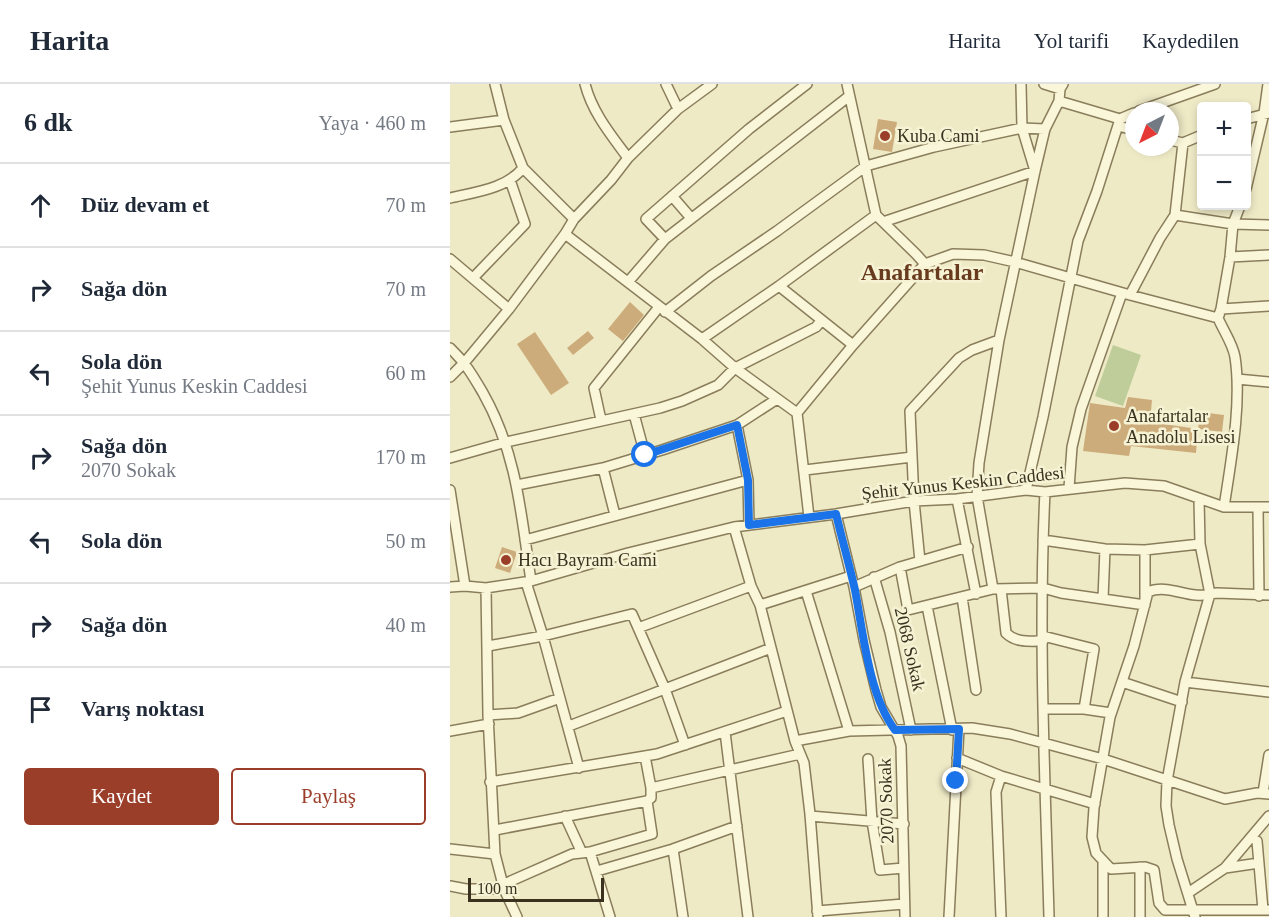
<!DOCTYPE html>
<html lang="tr">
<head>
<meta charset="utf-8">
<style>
	body { margin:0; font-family:"Times New Roman",serif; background:#f2f2f3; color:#1f2937 }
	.controls { position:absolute; right:18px; top:18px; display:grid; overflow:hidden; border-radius:6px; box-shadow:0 3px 9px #0003 }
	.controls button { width:54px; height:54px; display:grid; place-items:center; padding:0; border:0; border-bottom:2px solid #e0e1e3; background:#fff; color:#1f2937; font:30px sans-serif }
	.compass { position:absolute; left:675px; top:18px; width:54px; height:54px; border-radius:50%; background:#fff; box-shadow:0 3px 9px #0003; rotate:222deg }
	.scale { position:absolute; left:18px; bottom:15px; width:136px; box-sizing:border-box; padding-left:6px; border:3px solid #3a311f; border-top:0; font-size:16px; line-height:21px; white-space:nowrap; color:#3a311f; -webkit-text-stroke:4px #f6f3d5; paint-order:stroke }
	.stop { position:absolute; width:18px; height:18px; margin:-14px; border:4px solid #1a73e8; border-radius:50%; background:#fff }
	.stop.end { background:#1a73e8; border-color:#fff; box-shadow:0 2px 6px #0008 }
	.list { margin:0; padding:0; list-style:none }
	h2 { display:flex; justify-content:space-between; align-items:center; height:78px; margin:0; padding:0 24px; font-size:26px }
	h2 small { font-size:20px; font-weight:400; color:#747a83 }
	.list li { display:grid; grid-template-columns:39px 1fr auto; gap:18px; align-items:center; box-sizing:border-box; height:84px; padding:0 24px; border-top:2px solid #e0e1e3 }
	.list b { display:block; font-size:22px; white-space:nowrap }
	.list p { margin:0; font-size:20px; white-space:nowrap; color:#747a83 }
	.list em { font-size:20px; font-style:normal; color:#747a83 }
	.actions { display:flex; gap:12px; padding:18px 24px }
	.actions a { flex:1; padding:14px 0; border:2px solid #9a3e2a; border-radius:6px; text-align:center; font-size:21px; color:#9a3e2a }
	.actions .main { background:#9a3e2a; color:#fff }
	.icon { flex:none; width:33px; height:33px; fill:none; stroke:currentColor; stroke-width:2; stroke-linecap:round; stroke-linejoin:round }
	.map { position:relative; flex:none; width:819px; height:833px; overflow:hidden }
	header { display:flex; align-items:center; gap:36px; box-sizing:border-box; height:84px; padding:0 30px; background:#fff; border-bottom:2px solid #e0e1e3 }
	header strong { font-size:28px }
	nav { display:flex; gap:33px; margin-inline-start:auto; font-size:21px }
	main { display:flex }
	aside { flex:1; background:#fff }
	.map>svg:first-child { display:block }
	.green { fill:#becd99 }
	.building { fill:#cdac7b }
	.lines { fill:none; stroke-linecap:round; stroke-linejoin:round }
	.minor-casing { stroke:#8a7d5b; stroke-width:12 }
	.minor { stroke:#f9f6d9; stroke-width:9 }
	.route { stroke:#1a73e8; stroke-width:8 }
	.poi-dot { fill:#9a3e2a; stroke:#f6f3d5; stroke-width:2 }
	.labels { text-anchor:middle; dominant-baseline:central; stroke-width:5; stroke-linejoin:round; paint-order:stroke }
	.poi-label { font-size:18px; fill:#3a311f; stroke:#f6f3d5; text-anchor:start }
	.street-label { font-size:18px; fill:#3a311f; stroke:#f6f3d5 }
	.district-label { font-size:24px; font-weight:bold; fill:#683b1e; stroke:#f6f3d5 }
</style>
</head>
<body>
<header>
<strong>Harita</strong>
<nav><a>Harita</a><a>Yol tarifi</a><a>Kaydedilen</a></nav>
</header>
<main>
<aside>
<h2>6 dk<small>Yaya · 460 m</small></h2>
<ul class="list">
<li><svg class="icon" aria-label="ahead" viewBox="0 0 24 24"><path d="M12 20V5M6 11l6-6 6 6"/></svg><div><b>Düz devam et</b></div><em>70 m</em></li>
<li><svg class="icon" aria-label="right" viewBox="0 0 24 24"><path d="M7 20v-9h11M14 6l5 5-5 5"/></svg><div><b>Sağa dön</b></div><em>70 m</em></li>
<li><svg class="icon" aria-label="left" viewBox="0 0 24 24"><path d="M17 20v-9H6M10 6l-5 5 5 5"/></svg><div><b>Sola dön</b><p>Şehit Yunus Keskin Caddesi</p></div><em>60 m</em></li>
<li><svg class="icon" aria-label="right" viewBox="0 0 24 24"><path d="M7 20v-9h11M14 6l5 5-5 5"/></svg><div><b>Sağa dön</b><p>2070 Sokak</p></div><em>170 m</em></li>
<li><svg class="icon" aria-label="left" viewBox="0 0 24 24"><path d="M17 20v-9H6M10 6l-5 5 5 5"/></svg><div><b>Sola dön</b></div><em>50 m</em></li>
<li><svg class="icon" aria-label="right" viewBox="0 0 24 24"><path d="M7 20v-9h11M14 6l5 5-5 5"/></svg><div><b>Sağa dön</b></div><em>40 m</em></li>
<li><svg class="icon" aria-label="arrive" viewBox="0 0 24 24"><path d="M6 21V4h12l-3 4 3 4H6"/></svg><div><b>Varış noktası</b></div></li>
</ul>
<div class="actions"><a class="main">Kaydet</a><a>Paylaş</a></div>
</aside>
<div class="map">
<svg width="819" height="833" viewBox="0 0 819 833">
	<rect width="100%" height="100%" fill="#efeac6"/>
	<!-- green -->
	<path class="green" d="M663,261L691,271L673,322L645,312Z"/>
	<!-- building -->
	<path class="building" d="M428,35L447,38L442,68L423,65Z
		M180,218L194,231L173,257L158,245Z
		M138,247L144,254L123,271L117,264Z
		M85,248L119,299L101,311L67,260Z
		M678,313L702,316L700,338L748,345L746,369L681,362L679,372L633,367L640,319L675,324Z
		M750,328L774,331L772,348L748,345Z
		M52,463L67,468L60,489L45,484Z"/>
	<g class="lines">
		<!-- minor casing -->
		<g class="minor-casing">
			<path id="minor" d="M45,0L54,36L73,84L124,135
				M135,0C142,28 161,51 178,74
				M216,0L228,25
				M397,0L426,131L466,170L475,180
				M594,0L610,5
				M609,17L670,35
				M689,27L765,0
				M796,35L819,29
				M668,42L684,46
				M0,43L54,36
				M720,56L733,59
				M796,105L814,29L818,0
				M222,112L241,134
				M0,114C25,108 56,105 73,84
				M725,131L783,140L819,141
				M433,138L585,87L572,44L571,0
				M115,150L252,255L285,284L347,329
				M215,155L196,135L299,45L357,0
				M780,173L819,171
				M0,175L59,225
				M23,194L75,140L60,96
				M178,198L215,155L398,13
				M329,202L403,261
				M680,211L710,154L725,131L733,59L752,51
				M771,225L819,222
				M215,228L261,192L327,147L416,82L484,63L572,44L595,45
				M252,255L329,202L426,131
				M0,264C15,278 23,292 33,309C67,369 71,430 81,497
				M0,293L15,278L59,225L115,150L124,135L161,96L178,74L228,25L262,0
				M787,295L819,298
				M184,330L195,371
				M151,336L144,304L209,223
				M287,341L298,396L299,441
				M0,374L56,358L210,324L232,317L268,301L285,284L366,243L371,237
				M153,384L165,431
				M355,386L462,373
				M67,401L153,384L212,366L287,341L327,315
				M619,404L622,363L631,325L672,209
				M0,406L15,502
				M576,406L593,333L628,157L647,107L670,35L684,29
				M595,408C588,549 595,691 599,833
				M507,415L526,510
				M749,415L750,460L760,510C740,516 718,499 698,508L684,562L660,633L644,724L642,753L646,769L661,785L695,783L704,786L709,819L715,826H819
				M774,423C781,377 792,319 785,273C783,260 773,246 768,234L771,225L780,173L783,140L790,122
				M808,423L809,512
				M386,430L404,503L414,556L426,606L431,623L448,652L451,662L455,833
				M359,433L347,329L403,261L475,180L503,170L534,171L565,178L680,211L768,234
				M284,443L301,502L310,521L345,657L354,679L360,730L368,833
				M75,456L298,396
				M593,456L655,465L695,466L750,460
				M470,477L464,417L460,327L509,274L522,266L549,256
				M450,483L458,526L543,505L593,504L611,509L695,521V466
				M424,493L440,548L461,646
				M76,498L93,552L129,684
				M0,503L15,502L36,504L81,497L178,469L284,443L386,430L464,417L507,415L576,406L595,408L675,399L714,402L774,423H819
				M404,503L450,483L518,463
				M36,504L38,631L45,770L54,805L67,833
				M543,505L527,412L529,379L549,256L585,87L595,45L609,17L610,5L613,0
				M551,505L556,549C566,559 580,557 593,557
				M356,507L399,647
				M512,513L526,606
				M653,515L655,465
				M310,521L401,492
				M477,522L502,646
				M188,544L301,502
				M593,552L644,565L634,625
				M38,562L93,552L182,530L215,605L235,661
				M672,598L732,618
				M735,598L819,608
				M593,625H634L661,629
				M38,631L68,629L110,614
				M119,642L321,564
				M0,647L39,640
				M275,648L298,833
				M345,657L399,647L522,644L560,650L653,675L775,715L807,709L819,710
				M507,674L551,692L645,720
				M418,675L422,737L430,786L454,784
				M40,698L207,670L337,627
				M201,704L350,670
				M813,709L819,671
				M115,732L132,769
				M360,732L454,740
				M45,746L197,717L201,714V704L195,672
				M807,757L813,826
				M0,765L45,770
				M223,765L233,833
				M140,768L160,833
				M690,783V833
				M775,784L809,779
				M147,787L223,765L287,742
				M54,800L122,770L140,768L202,750L197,717
				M0,802L16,805H54
				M738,809L775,784L819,732
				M367,827L454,820
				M499,833L509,645
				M551,833L546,708L551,692
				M653,833V779
				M745,833L727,775L719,741L716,722L717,697L735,598L760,510L767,509L819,511"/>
		</g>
		<!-- minor -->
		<use href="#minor" class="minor"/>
	</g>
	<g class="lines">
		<!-- route -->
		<path class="route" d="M195,371L287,341L298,396L299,441L386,430C392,455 399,480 405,506C413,548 419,612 445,646L509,645L506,697"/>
	</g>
	<!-- markers -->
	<g class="poi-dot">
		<circle cx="435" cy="52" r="6"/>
		<circle cx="664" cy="342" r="6"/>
		<circle cx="56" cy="476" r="6"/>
	</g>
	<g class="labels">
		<!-- poi labels -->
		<g class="poi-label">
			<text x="447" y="52">Kuba Cami</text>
			<text x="676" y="332">Anafartalar<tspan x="676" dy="21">Anadolu Lisesi</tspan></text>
			<text x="68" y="476">Hacı Bayram Cami</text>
		</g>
		<!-- street labels -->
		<g class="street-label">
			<text transform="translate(513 399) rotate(-6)">Şehit Yunus Keskin Caddesi</text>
			<text transform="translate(460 565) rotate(77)">2068 Sokak</text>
			<text transform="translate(436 717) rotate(-92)">2070 Sokak</text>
		</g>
		<!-- district labels -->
		<g class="district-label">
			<text x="472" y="188">Anafartalar</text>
		</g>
	</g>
</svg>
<div class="controls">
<button>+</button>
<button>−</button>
</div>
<svg class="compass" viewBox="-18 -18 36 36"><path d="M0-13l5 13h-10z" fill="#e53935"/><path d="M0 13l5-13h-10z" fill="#747a83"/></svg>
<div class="scale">100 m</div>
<div class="stop" style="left:195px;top:371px"></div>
<div class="stop end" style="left:506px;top:697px"></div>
</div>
</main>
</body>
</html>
